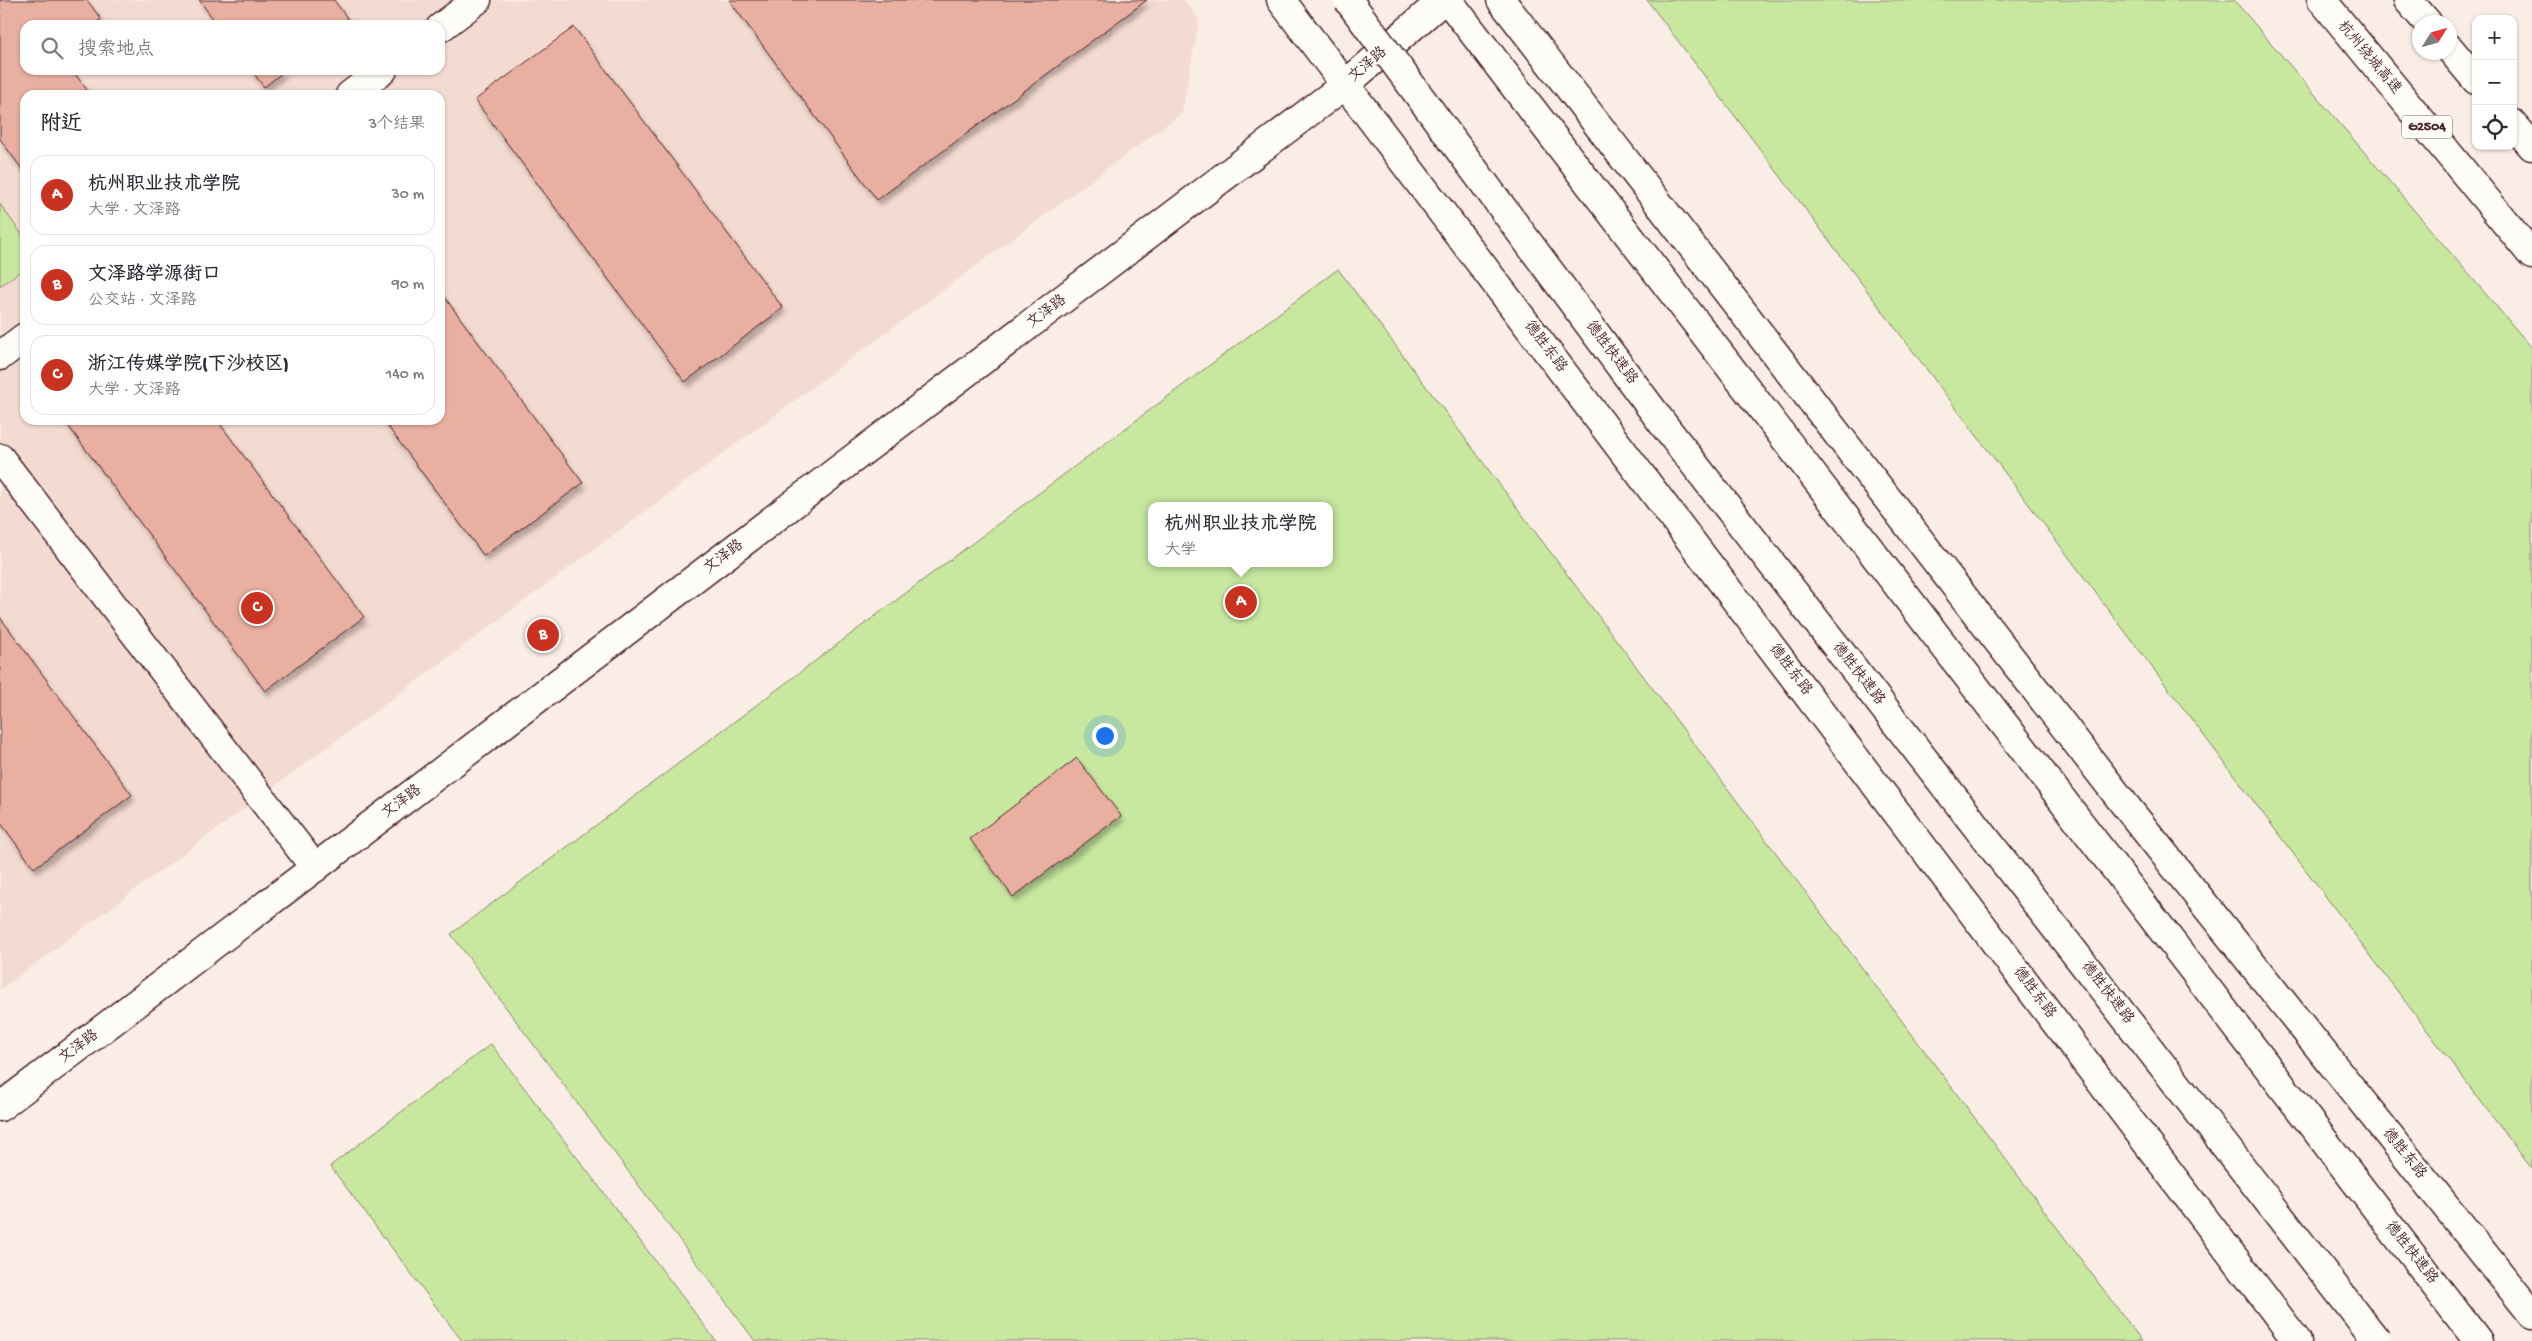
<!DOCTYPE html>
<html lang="zh">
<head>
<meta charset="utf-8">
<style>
	body { margin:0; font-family:"Gochi Hand","LXGW WenKai TC",sans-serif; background:#f7f7f7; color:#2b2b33 }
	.controls { position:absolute; right:15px; top:15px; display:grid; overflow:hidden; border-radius:10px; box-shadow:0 1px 4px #0004 }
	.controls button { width:45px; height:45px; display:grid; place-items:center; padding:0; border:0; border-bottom:1px solid #e1e1e2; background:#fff; color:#2b2b33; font:25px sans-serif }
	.compass { position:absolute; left:2412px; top:15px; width:45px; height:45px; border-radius:50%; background:#fff; box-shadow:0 1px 4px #0004; rotate:53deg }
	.you { position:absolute; left:1104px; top:735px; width:18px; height:18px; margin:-12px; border:4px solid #fff; border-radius:50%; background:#1a73e8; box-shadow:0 0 0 8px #1a73e833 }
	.badge { display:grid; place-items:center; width:32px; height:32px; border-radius:50%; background:#c8321e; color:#fff; font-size:16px; font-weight:700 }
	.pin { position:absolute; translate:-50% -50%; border:2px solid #fff; box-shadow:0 1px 5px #0006 }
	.popup { position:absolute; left:1148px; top:502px; width:185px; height:65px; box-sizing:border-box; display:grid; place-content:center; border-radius:10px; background:#fff; filter:drop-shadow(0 1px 4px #0005); font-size:16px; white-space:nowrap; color:#7c7c81 }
	.popup b { font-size:19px; color:#2b2b33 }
	.popup::after { content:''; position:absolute; left:50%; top:100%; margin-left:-10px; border:10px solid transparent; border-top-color:#fff }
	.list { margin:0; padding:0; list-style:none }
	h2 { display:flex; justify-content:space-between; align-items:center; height:65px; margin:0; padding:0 20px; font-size:21px }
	h2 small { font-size:16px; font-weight:400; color:#7c7c81 }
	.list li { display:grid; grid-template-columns:32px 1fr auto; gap:15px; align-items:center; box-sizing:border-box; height:80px; margin:0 10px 10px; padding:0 10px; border:1px solid #e1e1e2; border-radius:15px }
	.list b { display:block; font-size:19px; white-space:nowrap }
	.list p { margin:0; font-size:16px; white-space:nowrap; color:#7c7c81 }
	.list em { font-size:16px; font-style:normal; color:#7c7c81 }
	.icon { flex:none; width:28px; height:28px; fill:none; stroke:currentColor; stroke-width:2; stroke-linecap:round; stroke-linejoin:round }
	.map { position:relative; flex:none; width:2532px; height:1341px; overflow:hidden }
	.search { position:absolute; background:#fff; box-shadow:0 1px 4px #0004; left:20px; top:20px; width:425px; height:55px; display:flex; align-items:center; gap:12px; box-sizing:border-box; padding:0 18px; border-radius:15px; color:#7c7c81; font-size:19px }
	.panel { position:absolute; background:#fff; box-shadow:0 1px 4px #0004; left:20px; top:90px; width:425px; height:335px; border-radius:15px }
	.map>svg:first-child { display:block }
	.built { fill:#f4dbd1; fill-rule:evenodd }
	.green { fill:#c8e8a0; stroke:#898466; fill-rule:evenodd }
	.building { fill:#e9b0a1; stroke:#4a1f2b; filter:url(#shadow) }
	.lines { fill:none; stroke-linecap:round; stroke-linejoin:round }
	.minor-casing { stroke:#4a1f2b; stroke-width:31 }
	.primary-casing { stroke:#4a1f2b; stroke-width:31 }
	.trunk-casing { stroke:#4a1f2b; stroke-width:31 }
	.motorway-casing { stroke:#4a1f2b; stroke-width:31 }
	.minor { stroke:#fdfcf7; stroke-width:28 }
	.primary { stroke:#fdfcf7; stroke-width:28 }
	.trunk { stroke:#fdfcf7; stroke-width:28 }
	.motorway { stroke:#fdfcf7; stroke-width:28 }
	.trunk-bridge-casing { stroke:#4a1f2b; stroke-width:31; stroke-linecap:butt }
	.trunk-bridge { stroke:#fdfcf7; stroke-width:28 }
	.labels { text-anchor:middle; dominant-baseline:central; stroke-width:5; stroke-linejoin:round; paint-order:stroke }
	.shield { fill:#fdfcf7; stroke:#806168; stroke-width:1 }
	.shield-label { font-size:14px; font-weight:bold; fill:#4a1f2b }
	.street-label { font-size:15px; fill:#4a1f2b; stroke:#fdfcf7 }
</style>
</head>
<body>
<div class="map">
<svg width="2532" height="1341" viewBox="0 0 2532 1341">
	<defs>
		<filter id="shadow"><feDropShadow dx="3" dy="5.5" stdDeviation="2.5" flood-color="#0004"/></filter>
	</defs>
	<rect width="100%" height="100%" fill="#f9ede6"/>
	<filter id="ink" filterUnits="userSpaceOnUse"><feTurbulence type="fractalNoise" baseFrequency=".02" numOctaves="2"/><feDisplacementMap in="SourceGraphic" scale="10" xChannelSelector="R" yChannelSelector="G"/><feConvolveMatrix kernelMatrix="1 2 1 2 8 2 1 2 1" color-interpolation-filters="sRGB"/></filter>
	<g filter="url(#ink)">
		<!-- built -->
		<path class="built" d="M0,0H1184L1199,20L1182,113L0,990ZM25,25H440V70H25ZM25,95H440V420H25Z"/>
		<!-- green -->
		<path class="green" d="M1647,0H2234L2532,348V1169Z
			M0,204L25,239V268L0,286Z
			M1338,269L2142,1341H755L451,934ZM1152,506H1330V563H1152Z
			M491,1044L716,1341H462L330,1166Z"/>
		<!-- building -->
		<path class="building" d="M0,0H87L101,19L93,25H25V70H72L91,95H25V173L0,139Z
			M199,0H334L350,22L346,25H218Z
			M729,0H1147L877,200Z
			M574,27L783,308L685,382L475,100Z
			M251,70H286L264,87Z
			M440,291L583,483L484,556L383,420H440Z
			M64,420H217L364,617L265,691Z
			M0,617L132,795L34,868L0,822Z
			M1077,758L1121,816L1013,897L970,839Z"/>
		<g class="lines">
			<!-- minor casing -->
			<g class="minor-casing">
				<path id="minor" d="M440,28L477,0
					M350,95L383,70
					M0,356L25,337
					M0,458L315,868"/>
			</g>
			<!-- primary casing -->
			<g class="primary-casing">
				<path id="primary" d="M1281,0L2297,1341
					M1501,0L2125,805L2532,1314
					M0,1107L1346,84L1443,0"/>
			</g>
			<!-- trunk casing -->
			<g class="trunk-casing">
				<path id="trunk" d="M1448,0L2478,1341"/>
			</g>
			<!-- motorway casing -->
			<g class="motorway-casing">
				<path id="motorway" d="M2322,0L2532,255
					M2408,0L2427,22
					M2450,49L2476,80
					M2513,124L2532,146"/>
			</g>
			<!-- minor -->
			<use href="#minor" class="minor"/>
			<!-- primary -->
			<use href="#primary" class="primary"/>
			<!-- trunk -->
			<use href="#trunk" class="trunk"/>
			<!-- motorway -->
			<use href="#motorway" class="motorway"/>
			<!-- trunk-bridge casing -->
			<g class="trunk-bridge-casing">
				<path id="trunk-bridge" d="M1348,0L1663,424L2377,1341"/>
			</g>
			<!-- trunk-bridge -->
			<use href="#trunk-bridge" class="trunk-bridge"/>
		</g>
	</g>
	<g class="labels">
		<!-- shield labels -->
		<rect class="shield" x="2402" y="115.5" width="50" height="23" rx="4"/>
		<g class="shield-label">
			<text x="2427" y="127">G2504</text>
		</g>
		<!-- street labels -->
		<g class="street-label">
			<text transform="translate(2369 58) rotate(50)">杭州绕城高速</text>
			<text transform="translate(1368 65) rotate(-41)">文泽路</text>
			<text transform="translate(1047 312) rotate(-37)">文泽路</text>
			<text transform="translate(1545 347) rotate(53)">德胜东路</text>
			<text transform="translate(1611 353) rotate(53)">德胜快速路</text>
			<text transform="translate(724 557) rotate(-37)">文泽路</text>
			<text transform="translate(1790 670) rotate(53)">德胜东路</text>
			<text transform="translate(1858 674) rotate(52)">德胜快速路</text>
			<text transform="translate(402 802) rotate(-37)">文泽路</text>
			<text transform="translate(2034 993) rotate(53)">德胜东路</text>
			<text transform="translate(2107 993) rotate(52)">德胜快速路</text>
			<text transform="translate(79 1047) rotate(-37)">文泽路</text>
			<text transform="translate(2404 1154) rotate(51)">德胜东路</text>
			<text transform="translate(2411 1253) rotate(52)">德胜快速路</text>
		</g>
	</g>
</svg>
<div class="controls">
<button>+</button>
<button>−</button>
<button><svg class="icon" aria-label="locate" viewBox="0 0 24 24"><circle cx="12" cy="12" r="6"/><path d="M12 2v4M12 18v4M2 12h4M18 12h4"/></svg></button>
</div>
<svg class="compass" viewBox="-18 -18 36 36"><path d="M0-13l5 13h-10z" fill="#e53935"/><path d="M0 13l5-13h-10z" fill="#7c7c81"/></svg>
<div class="you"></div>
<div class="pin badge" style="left:1241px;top:602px">A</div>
<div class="popup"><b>杭州职业技术学院</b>大学</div>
<div class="pin badge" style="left:543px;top:635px">B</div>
<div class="pin badge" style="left:257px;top:608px">C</div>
<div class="search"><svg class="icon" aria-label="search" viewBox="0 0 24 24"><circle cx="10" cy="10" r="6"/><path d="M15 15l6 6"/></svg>搜索地点</div>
<section class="panel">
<h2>附近<small>3个结果</small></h2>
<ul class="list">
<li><span class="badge">A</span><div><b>杭州职业技术学院</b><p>大学 · 文泽路</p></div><em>30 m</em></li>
<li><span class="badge">B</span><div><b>文泽路学源街口</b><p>公交站 · 文泽路</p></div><em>90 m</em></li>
<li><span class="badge">C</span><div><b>浙江传媒学院(下沙校区)</b><p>大学 · 文泽路</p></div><em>140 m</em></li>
</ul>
</section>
</div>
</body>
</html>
